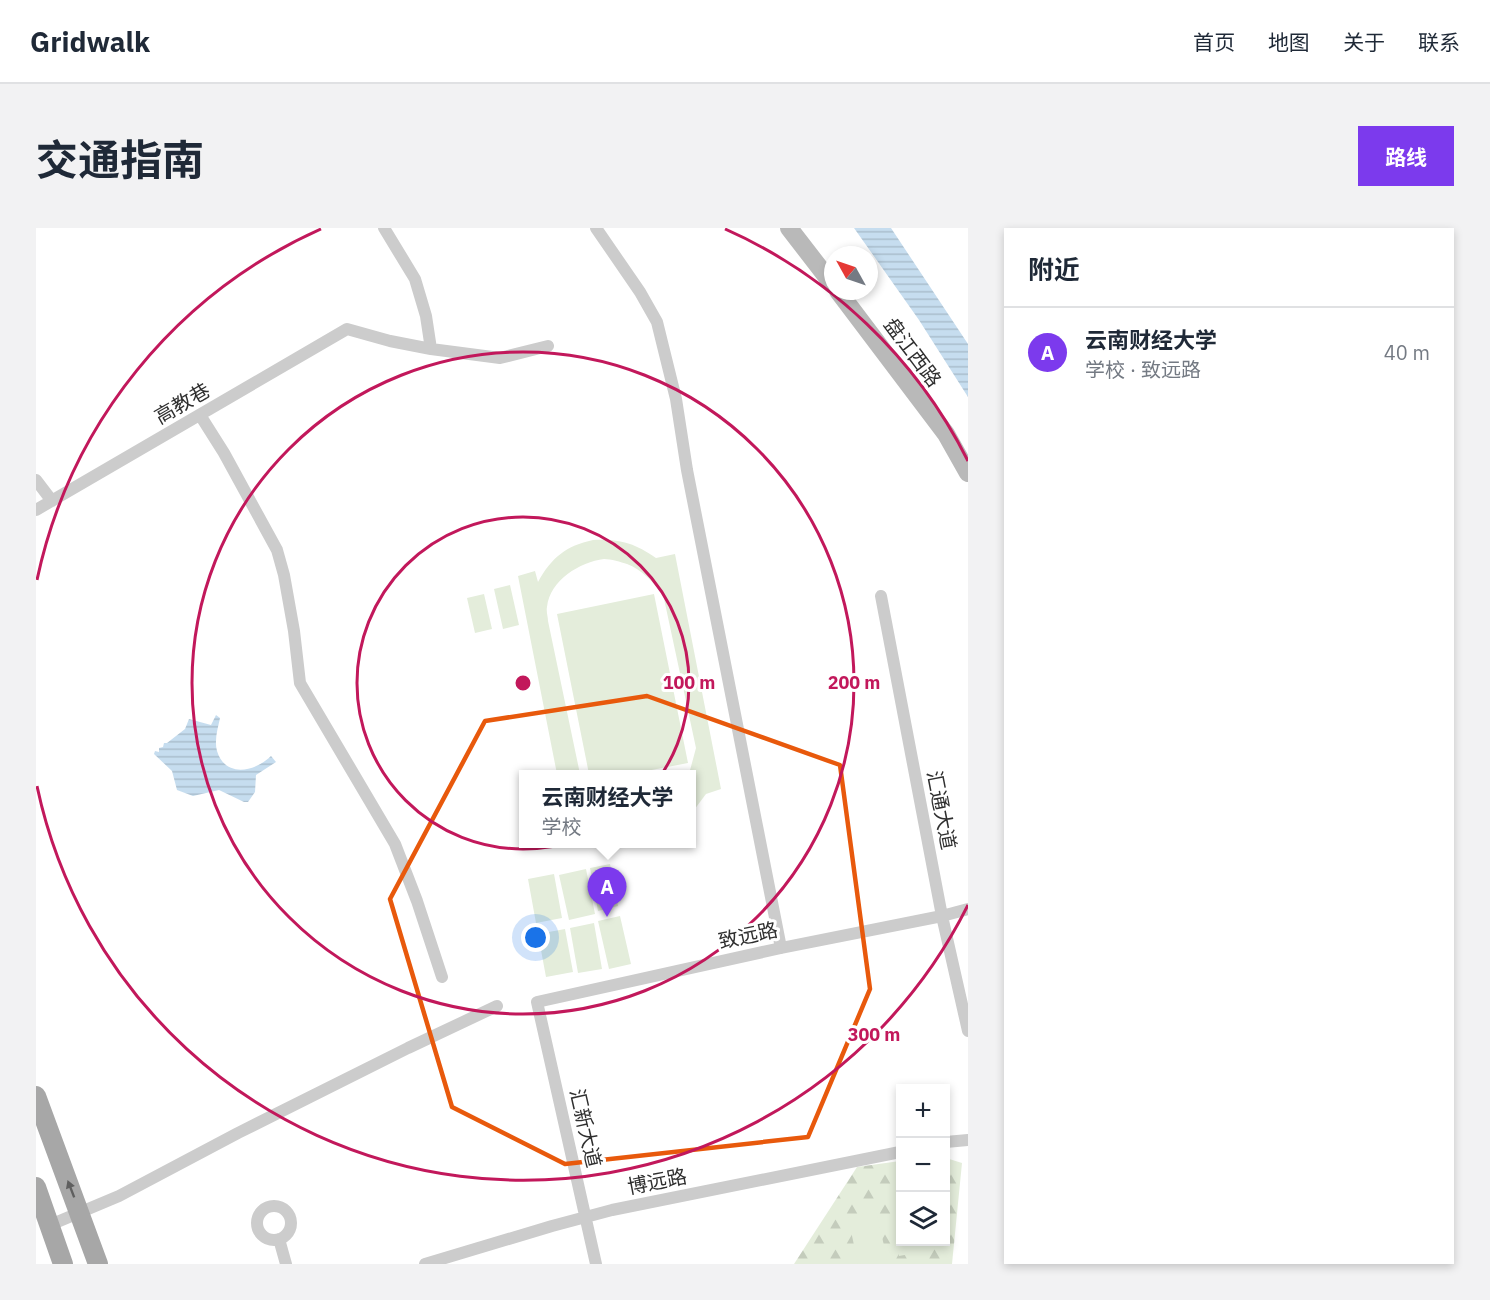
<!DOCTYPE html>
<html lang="zh">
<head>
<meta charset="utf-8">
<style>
	body { margin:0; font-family:"IBM Plex Sans","Noto Sans SC",sans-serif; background:#f2f2f3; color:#1f2937 }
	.controls { position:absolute; right:18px; bottom:18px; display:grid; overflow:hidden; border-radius:0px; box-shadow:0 3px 9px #0003 }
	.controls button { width:54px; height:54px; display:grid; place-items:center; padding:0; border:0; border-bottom:2px solid #e0e1e3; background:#fff; color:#1f2937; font:30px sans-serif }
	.compass { position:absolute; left:788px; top:18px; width:54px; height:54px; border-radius:50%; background:#fff; box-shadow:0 3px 9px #0003; rotate:310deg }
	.you { position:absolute; left:500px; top:710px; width:21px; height:21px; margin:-15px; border:4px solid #fff; border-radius:50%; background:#1a73e8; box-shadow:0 0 0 9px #1a73e833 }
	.badge { display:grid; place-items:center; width:39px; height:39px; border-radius:50%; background:#7c3aed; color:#fff; font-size:20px; font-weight:700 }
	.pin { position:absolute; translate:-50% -50px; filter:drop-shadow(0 2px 3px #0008) }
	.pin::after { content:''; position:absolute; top:32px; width:21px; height:18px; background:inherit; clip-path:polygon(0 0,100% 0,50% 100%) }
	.popup { position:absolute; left:483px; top:542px; width:177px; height:78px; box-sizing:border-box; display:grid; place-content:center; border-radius:0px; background:#fff; filter:drop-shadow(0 2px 4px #0005); font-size:20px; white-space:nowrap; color:#747a83 }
	.popup b { font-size:22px; color:#1f2937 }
	.popup::after { content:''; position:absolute; left:50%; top:100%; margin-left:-12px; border:12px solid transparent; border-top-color:#fff }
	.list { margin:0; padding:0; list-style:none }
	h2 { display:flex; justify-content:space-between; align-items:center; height:78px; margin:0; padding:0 24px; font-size:26px }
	h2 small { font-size:20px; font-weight:400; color:#747a83 }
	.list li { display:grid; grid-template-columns:39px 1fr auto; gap:18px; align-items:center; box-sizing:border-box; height:90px; padding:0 24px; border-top:2px solid #e0e1e3 }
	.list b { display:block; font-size:22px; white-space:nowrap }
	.list p { margin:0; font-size:20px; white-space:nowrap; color:#747a83 }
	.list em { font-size:20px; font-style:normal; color:#747a83 }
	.icon { flex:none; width:33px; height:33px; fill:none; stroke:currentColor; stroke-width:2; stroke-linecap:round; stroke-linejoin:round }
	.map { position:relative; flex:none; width:932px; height:1036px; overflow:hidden; border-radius:0px }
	header { display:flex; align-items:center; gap:36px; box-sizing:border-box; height:84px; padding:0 30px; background:#fff; border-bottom:2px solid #e0e1e3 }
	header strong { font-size:28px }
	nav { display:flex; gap:33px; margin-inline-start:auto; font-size:21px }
	.intro { display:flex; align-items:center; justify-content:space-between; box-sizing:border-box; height:144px; padding:0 36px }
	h1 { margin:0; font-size:42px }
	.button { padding:15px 27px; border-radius:0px; background:#7c3aed; color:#fff; font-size:21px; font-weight:700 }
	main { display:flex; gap:36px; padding:0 36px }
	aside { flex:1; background:#fff; border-radius:0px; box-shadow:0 3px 9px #0003 }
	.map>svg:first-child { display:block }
	.forest { fill:url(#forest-firs) }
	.pitch { fill:#e4eddb }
	.water { fill:url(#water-rules) }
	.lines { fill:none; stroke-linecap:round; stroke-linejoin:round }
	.street { stroke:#ccc; stroke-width:12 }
	.secondary { stroke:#b9b9b9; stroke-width:18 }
	.primary { stroke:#a7a7a7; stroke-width:20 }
	.oneway { fill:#5f5f5f }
	.marked { fill:none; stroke:#e8590c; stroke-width:4.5; stroke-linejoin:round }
	.ring { fill:none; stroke:#c2185b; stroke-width:3 }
	.labels { text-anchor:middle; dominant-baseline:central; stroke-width:6; stroke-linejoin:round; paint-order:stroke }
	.street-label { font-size:20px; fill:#2f2f2f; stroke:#fff }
	.centre { fill:#c2185b; stroke:#fff; stroke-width:3 }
	.ring-label { font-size:18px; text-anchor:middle; font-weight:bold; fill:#c2185b; stroke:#fff; stroke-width:6; stroke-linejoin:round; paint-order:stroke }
</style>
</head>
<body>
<header>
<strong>Gridwalk</strong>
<nav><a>首页</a><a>地图</a><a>关于</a><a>联系</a></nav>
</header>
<div class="intro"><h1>交通指南</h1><a class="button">路线</a></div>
<main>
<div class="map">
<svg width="932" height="1036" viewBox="0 0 932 1036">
	<defs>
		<pattern id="forest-firs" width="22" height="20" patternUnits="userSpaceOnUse" patternTransform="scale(1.5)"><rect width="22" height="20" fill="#e4eddb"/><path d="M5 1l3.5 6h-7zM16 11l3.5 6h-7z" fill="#c4ccbc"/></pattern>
		<pattern id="water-rules" width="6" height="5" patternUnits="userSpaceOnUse" patternTransform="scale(1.5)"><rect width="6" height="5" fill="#c6ddef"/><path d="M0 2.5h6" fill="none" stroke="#aabecd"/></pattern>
	</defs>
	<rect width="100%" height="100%" fill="#fff"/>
	<!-- forest -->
	<path class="forest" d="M910,930L926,935L916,1036H758L821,939L864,933V1014H910Z"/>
	<!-- pitch -->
	<path class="pitch" d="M557,312C584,311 598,315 620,330L639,326L685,561L670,566L655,586V546H653L660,520L627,366C618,355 605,341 591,336C585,334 575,331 568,331C544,334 514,352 511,379C510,383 512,389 512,393L544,546H521L482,348L499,343L502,354C516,329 530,318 557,312Z
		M474,357L483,397L467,401L458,361Z
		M448,366L456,401L439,405L431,370Z
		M618,366L652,535L595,546H553L521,386Z
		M574,636L582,678L562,683L554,640Z
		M550,641L559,686L533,692L523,647Z
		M518,646L526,690L500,695L492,651Z
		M584,688L595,736L573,741L562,693Z
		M558,695L566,741L542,745L534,700Z
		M529,701L537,744L510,749L502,706Z
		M864,980V1014H883L885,1024L863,1028L854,982Z
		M840,982L851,1031L822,1036L812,989Z"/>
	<!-- water -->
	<path class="water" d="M818,0H855L932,116V169L883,92Z
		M180,487L184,490C182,500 178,512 181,523C189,550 219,544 235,528L240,534L220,547L219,564L212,574H208L183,562L157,568L141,562L136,543L118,526L119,523L123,524V520L127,519L128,515H131L149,501L153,491L175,497Z"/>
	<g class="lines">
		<!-- street -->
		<path class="street" d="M348,0L379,51L390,88L395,121
			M560,0L604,64L621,94L640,171L651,242L745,720
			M164,187L188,225L241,322L248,347L258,403L264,455L359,616L381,673L406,749
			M0,252L16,273
			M0,282L311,101L354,113L395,121L464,130L512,118
			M845,368L906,688L932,803
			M910,914L932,912
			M221 995a17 17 0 1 1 34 0a17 17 0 1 1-34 0Z
			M14,997L83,968L202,905L372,820L461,778
			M243,1011L250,1036
			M389,1036L516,998L576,982L864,924
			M560,1036L501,774L745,720L906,688L932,681"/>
		<!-- secondary -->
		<path class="secondary" d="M753,0L797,57
			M802,63L910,206L932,245"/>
		<!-- primary -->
		<path class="primary" d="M0,868L62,1036
			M0,959L27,1036"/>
	</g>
	<!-- one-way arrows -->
	<defs><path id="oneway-solid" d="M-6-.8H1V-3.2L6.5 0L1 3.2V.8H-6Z" transform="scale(1.5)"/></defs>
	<use class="oneway" href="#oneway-solid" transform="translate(35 961) rotate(-111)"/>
	<!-- marked area -->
	<path class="marked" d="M611,468L804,537L834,761L772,909L529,936L416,879L354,671L449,493Z"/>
	<!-- distance rings -->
	<g class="ring">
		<circle cx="487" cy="455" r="166"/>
		<circle cx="487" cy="455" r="331"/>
		<path d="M932 677A497 497 0 0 1 1 558M1 352A497 497 0 0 1 285 1M689 1A497 497 0 0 1 932 233"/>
	</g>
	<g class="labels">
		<!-- street labels -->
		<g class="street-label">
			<text transform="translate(877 124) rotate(53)">盘江西路</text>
			<text transform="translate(146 175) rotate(-30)">高教巷</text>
			<text transform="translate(906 582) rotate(79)">汇通大道</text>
			<text transform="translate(712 707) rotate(-12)">致远路</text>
			<text transform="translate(550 900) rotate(77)">汇新大道</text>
			<text transform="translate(621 953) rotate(-11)">博远路</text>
		</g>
	</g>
	<circle cx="487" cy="455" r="9" class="centre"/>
	<g class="ring-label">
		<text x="653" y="461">100 m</text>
		<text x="818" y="461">200 m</text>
		<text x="838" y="813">300 m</text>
	</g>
</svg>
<div class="controls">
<button>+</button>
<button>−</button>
<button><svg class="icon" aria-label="layers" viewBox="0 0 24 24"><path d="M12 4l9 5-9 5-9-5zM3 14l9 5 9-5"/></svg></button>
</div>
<svg class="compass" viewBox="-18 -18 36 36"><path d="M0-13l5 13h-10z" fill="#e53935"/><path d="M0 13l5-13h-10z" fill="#747a83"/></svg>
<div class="you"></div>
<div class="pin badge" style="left:571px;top:689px">A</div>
<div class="popup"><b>云南财经大学</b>学校</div>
</div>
<aside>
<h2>附近<small></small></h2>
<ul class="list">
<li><span class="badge">A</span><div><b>云南财经大学</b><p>学校 · 致远路</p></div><em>40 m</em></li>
</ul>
</aside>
</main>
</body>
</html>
